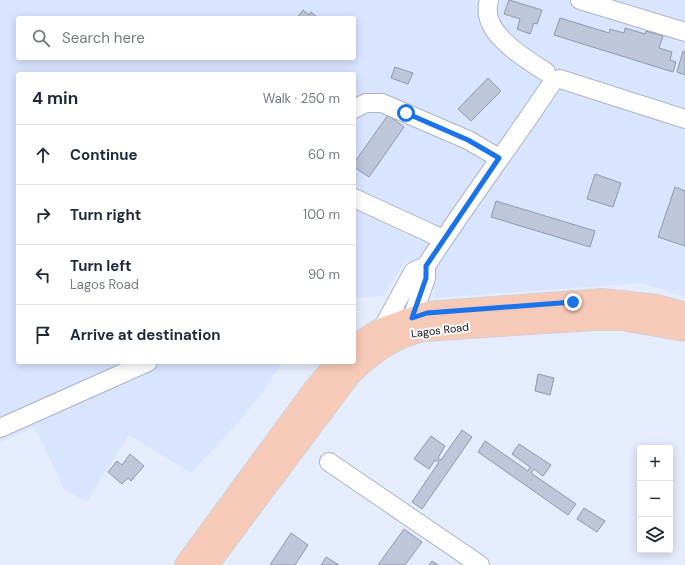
<!DOCTYPE html>
<html lang="en">
<head>
<meta charset="utf-8">
<style>
	body { margin:0; font-family:"DM Sans",sans-serif; background:#f2f2f3; color:#1f2937 }
	.controls { position:absolute; right:12px; bottom:12px; display:grid; overflow:hidden; border-radius:4px; box-shadow:0 2px 10px #0003 }
	.controls button { width:36px; height:36px; display:grid; place-items:center; padding:0; border:0; border-bottom:1px solid #e0e1e3; background:#fff; color:#1f2937; font:20px sans-serif }
	.stop { position:absolute; width:12px; height:12px; margin:-9px; border:3px solid #1a73e8; border-radius:50%; background:#fff }
	.stop.end { background:#1a73e8; border-color:#fff; box-shadow:0 1px 4px #0008 }
	.list { margin:0; padding:0; list-style:none }
	h2 { display:flex; justify-content:space-between; align-items:center; height:52px; margin:0; padding:0 16px; font-size:17px }
	h2 small { font-size:13px; font-weight:400; color:#747a83 }
	.list li { display:grid; grid-template-columns:26px 1fr auto; gap:12px; align-items:center; box-sizing:border-box; height:60px; padding:0 16px; border-top:1px solid #e0e1e3 }
	.list b { display:block; font-size:15px; white-space:nowrap }
	.list p { margin:0; font-size:13px; white-space:nowrap; color:#747a83 }
	.list em { font-size:13px; font-style:normal; color:#747a83 }
	.icon { flex:none; width:22px; height:22px; fill:none; stroke:currentColor; stroke-width:2; stroke-linecap:round; stroke-linejoin:round }
	.map { position:relative; flex:none; width:685px; height:565px; overflow:hidden }
	.search { position:absolute; background:#fff; box-shadow:0 2px 10px #0003; left:16px; top:16px; width:340px; height:44px; display:flex; align-items:center; gap:10px; box-sizing:border-box; padding:0 14px; border-radius:4px; color:#747a83; font-size:15px }
	.panel { position:absolute; background:#fff; box-shadow:0 2px 10px #0003; left:16px; top:72px; width:340px; height:292px; border-radius:4px }
	.map>svg:first-child { display:block }
	.built { fill:#d9e4ff; fill-rule:evenodd }
	.building { fill:#bec7da; stroke:#8f97a9 }
	.lines { fill:none; stroke-linecap:round; stroke-linejoin:round }
	.minor-casing { stroke:#abb3c6; stroke-width:20 }
	.major-casing { stroke:#cfd0d1; stroke-width:24 }
	.minor { stroke:#fff; stroke-width:18 }
	.major { stroke:#f7cab8; stroke-width:22 }
	.route { stroke:#1a73e8; stroke-width:5 }
	.labels { text-anchor:middle; dominant-baseline:central; stroke-width:4; stroke-linejoin:round; paint-order:stroke }
	.street-label { font-size:11px; fill:#101219; stroke:#fff }
</style>
</head>
<body>
<div class="map">
<svg width="685" height="565" viewBox="0 0 685 565">
	<rect width="100%" height="100%" fill="#e5ecfc"/>
	<!-- built -->
	<path class="built" d="M0,0H685V297L642,283L435,298L430,277L406,260L383,296L354,299V74H18V362H282L262,394L232,429L191,473L129,435L87,501L65,491L35,427L0,442ZM18,18H354V58H18Z"/>
	<!-- building -->
	<path class="building" d="M509,0L542,10L537,24L534,23L530,34L517,29L520,19L504,14Z
		M303,10L309,15L311,12L318,18H297Z
		M560,18L609,33L610,29L624,33L625,28L645,34L646,31L663,36L659,48L672,52L670,60L676,62L673,72L554,35Z
		M683,51L685,52V75L677,72Z
		M395,67L413,73L408,84L391,78Z
		M488,78L501,91L471,121L458,109Z
		M388,115L404,127L369,177L354,167V163Z
		M595,174L621,183L613,207L587,199Z
		M675,187L685,191V246L658,237Z
		M496,201L595,231L590,247L491,217Z
		M538,374L554,378L550,395L535,391Z
		M462,430L472,437L422,509L412,502L439,462L435,460L429,469L414,459L431,436L445,446L438,458L441,460Z
		M485,441L528,471L530,467L512,454L519,444L551,465L543,476L534,469L531,473L576,504L568,515L478,452Z
		M130,454L144,466L131,481L128,478L122,484L108,472L117,461L122,465Z
		M584,508L605,521L597,532L577,519Z
		M404,529L422,542L405,565H378Z
		M291,533L308,545L295,565H270Z
		M326,557L339,565H321Z
		M432,561L438,565H429Z"/>
	<g class="lines">
		<!-- minor casing -->
		<g class="minor-casing">
			<path id="minor" d="M489,0C479,32 523,57 546,72
				M580,0L685,32
				M560,79L685,119
				M354,109L366,103H382L468,140L499,158
				M354,198L443,239
				M412,318L426,278V266
				M382,329L413,272L426,266C466,204 511,145 552,83
				M0,428L148,362
				M329,462L480,565"/>
		</g>
		<!-- major casing -->
		<g class="major-casing">
			<path id="major" d="M354,346L382,329L427,313L602,300L657,306L685,314
				M186,565L315,389L338,362
				M207,565L349,375C371,353 393,337 423,330L595,319H622L685,330"/>
		</g>
		<!-- minor -->
		<use href="#minor" class="minor"/>
		<!-- major -->
		<use href="#major" class="major"/>
	</g>
	<g class="lines">
		<!-- route -->
		<path class="route" d="M406,113L468,140L499,158L426,266V278L412,318L427,313L573,302"/>
	</g>
	<g class="labels">
		<!-- street labels -->
		<g class="street-label">
			<text transform="translate(440 330) rotate(-7)">Lagos Road</text>
		</g>
	</g>
</svg>
<div class="controls">
<button>+</button>
<button>−</button>
<button><svg class="icon" aria-label="layers" viewBox="0 0 24 24"><path d="M12 4l9 5-9 5-9-5zM3 14l9 5 9-5"/></svg></button>
</div>
<div class="stop" style="left:406px;top:113px"></div>
<div class="stop end" style="left:573px;top:302px"></div>
<div class="search"><svg class="icon" aria-label="search" viewBox="0 0 24 24"><circle cx="10" cy="10" r="6"/><path d="M15 15l6 6"/></svg>Search here</div>
<section class="panel">
<h2>4 min<small>Walk · 250 m</small></h2>
<ul class="list">
<li><svg class="icon" aria-label="ahead" viewBox="0 0 24 24"><path d="M12 20V5M6 11l6-6 6 6"/></svg><div><b>Continue</b></div><em>60 m</em></li>
<li><svg class="icon" aria-label="right" viewBox="0 0 24 24"><path d="M7 20v-9h11M14 6l5 5-5 5"/></svg><div><b>Turn right</b></div><em>100 m</em></li>
<li><svg class="icon" aria-label="left" viewBox="0 0 24 24"><path d="M17 20v-9H6M10 6l-5 5 5 5"/></svg><div><b>Turn left</b><p>Lagos Road</p></div><em>90 m</em></li>
<li><svg class="icon" aria-label="arrive" viewBox="0 0 24 24"><path d="M6 21V4h12l-3 4 3 4H6"/></svg><div><b>Arrive at destination</b></div></li>
</ul>
</section>
</div>
</body>
</html>
